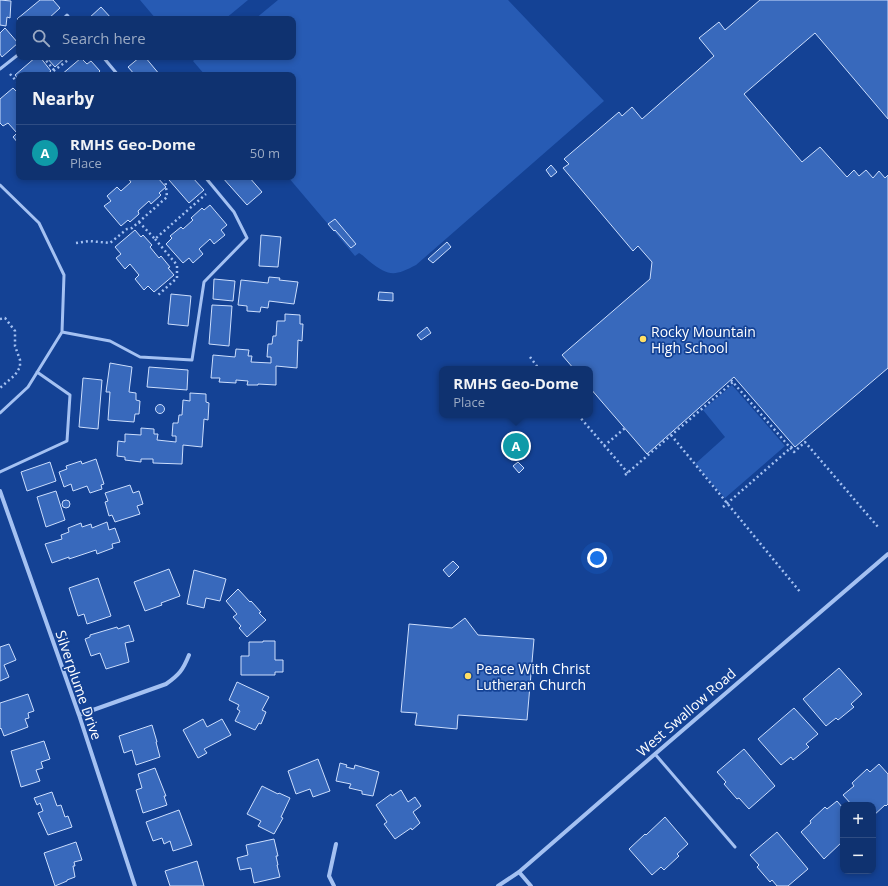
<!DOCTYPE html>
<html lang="en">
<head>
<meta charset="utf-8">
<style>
	body { margin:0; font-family:"Open Sans",sans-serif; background:#1d3e78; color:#f1f3f6 }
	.controls { position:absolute; right:12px; bottom:12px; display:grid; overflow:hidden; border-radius:8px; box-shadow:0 2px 6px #0003 }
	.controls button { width:36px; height:36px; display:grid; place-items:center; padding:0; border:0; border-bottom:1px solid #2f4d83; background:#0f3270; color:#f1f3f6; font:20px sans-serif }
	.you { position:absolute; left:597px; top:558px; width:14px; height:14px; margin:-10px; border:3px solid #fff; border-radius:50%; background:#1a73e8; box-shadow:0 0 0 6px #1a73e833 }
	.badge { display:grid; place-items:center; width:26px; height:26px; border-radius:50%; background:#8c9099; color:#fff; font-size:13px; font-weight:700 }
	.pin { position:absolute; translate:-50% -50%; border:2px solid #fff; box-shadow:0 1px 4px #0006 }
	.popup { position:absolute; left:439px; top:366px; width:154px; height:52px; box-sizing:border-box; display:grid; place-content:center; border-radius:8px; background:#0f3270; filter:drop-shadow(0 1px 3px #0005); font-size:13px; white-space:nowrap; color:#9baac3 }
	.popup b { font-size:15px; color:#f1f3f6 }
	.popup::after { content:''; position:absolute; left:50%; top:100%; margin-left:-8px; border:8px solid transparent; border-top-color:#0f3270 }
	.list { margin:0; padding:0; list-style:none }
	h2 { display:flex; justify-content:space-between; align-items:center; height:52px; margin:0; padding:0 16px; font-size:17px }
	h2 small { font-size:13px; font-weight:400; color:#9baac3 }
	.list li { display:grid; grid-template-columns:26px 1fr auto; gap:12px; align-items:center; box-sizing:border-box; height:56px; padding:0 16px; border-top:1px solid #2f4d83 }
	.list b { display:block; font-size:15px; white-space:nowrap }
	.list p { margin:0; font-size:13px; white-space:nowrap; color:#9baac3 }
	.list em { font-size:13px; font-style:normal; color:#9baac3 }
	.icon { flex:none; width:22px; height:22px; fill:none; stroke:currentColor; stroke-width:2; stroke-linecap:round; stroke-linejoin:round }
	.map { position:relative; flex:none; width:888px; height:886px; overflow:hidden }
	.search { position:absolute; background:#0f3270; box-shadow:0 2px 6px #0003; left:16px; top:16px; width:280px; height:44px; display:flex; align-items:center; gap:10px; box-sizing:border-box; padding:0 14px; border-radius:8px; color:#9baac3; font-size:15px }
	.panel { position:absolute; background:#0f3270; box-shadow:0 2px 6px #0003; left:16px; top:72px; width:280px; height:108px; border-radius:8px }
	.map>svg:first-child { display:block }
	.green { fill:#275bb4 }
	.building { fill:#3869bc; stroke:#ccdefd }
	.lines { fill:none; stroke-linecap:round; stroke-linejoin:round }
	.path { stroke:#a4c1f2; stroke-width:2.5; stroke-dasharray:2 3; stroke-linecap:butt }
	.service { stroke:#a4c1f2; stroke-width:3 }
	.minor { stroke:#a4c1f2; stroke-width:4 }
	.poi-dot { fill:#ffdf65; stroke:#144295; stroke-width:1.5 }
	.labels { text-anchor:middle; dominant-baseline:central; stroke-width:3.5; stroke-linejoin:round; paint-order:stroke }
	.poi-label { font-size:14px; fill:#fff; stroke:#144295; text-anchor:start }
	.street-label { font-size:14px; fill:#fff; stroke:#144295 }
</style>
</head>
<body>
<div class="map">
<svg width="888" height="886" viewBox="0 0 888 886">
	<rect width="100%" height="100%" fill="#144295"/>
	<!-- green -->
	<path class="green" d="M140,0H248L225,19H156Z
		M278,0H508L604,101L416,265C395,276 389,277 369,261C365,258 363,255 359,253L355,256L288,177H293V75H205L193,61L198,57H293V19H255Z
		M732,385L785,446L725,498L695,464L725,437L703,410Z"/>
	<!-- building -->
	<path class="building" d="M0,0L11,1L10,18L7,17L6,26L0,25Z
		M40,0H53L60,8L48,19H19V21L17,19Z
		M760,0H888V119L815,33L744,94L802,162L820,147L847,177L854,170L859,176L866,170L873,178L879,171L885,178L888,175V368L795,447L734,377L647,454L590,388V369H574L562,355L650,279L652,262L638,246L633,251L563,168L569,164L564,159L619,112L622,116L632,107L642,119L714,56L699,38L719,22L725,30Z
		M101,7L112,19H88Z
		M5,28L18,43L2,57L0,54V33Z
		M36,57H40L51,71L46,75H19V80L15,75Z
		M46,57H66L55,67Z
		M140,57H145L160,75H135L128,67Z
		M81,58L87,64L91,61L100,71L96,75H61Z
		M13,88L19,94V144L13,137L17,133L8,123L3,126L0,123V99Z
		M551,165L557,172L551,177L546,170Z
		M127,177H157L166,187L159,193L161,195L151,204L149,201L138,211L139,214L130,222L128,220L121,226L104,206L111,201L107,196L117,187L121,191L131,182Z
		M172,177H192L204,190L189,203L169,180Z
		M222,177H249L262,192L247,205Z
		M210,205L227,225L221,230L225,235L214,244L210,239L199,249L203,254L193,263L189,258L183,263L166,244L172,238L170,236L181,227L183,229L193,220L191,218L202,208L204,210Z
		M335,219L356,244L351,248L335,230L334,231L328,224Z
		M135,230L141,237L143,235L152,245L150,247L159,258L161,256L170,267L168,268L174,275L154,292L148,286L144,290L135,279L139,275L130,264L125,269L116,258L121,254L115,247Z
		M261,235L281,237L278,267L259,266Z
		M447,242L451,247L433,263L428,259Z
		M269,277L280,278L279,280L298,282L294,304L269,301L268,308L261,307L260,312L247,311V306L238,305L241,280L268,283Z
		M214,279L235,281L233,301L213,299Z
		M379,292L393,293V301L378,300Z
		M171,294L191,296L188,326L168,324Z
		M212,305L232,306L229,346L209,344Z
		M285,314L300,315V324H303L302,341L298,340L297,368L276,366V385L258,384V385H247L248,381L236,380V383L219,382L220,378H211L213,355L235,357L236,349L249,350L248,356H252L251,362L271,363V357H267L268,344H272L273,336H276L277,321H285Z
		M427,327L431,333L421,340L417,335Z
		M110,363L132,367L129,392L136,393V400L140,401L139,414H135L134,422L108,420L110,392H106Z
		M149,367L188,370L187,390L147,387Z
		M83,378L102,380L98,429L79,427Z
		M190,393L206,394V402L209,403L208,420L204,419L202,447L183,445L182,464L153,463V459H141V462L125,460V457L117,456L118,441L125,442V434L141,435V428L154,429V434H158L157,440L176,442V436H172L173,423H178L179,415H182L183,400L190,401Z
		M155.5 409a4.5 4.5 0 1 1 9 0a4.5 4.5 0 1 1-9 0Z
		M506 446a10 10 0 1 1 20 0a10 10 0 1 1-20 0Z
		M96,459L104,484L101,485L102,489L90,493L87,486L73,491L71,484L64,487L59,472L67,469L66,466L81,461L82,464Z
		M50,462L56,481L27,491L21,472Z
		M518,462L524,468L519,473L513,466Z
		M130,485L133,493L139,491L143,504L137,506L140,514L115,522L112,515L109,516L105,502L108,501L105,493Z
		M56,491L65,520L46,527L37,497Z
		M62 504a4 4 0 1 1 8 0a4 4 0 1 1-8 0Z
		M107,522L109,530L115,528L120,542L112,544L113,548L97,554L96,550L69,559V557L52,563L45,544L62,539L61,535L69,532L68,528L81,523L82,527L91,524L92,528Z
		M453,561L459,567L449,577L443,570Z
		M169,569L180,596L161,603L162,605L145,611L134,582Z
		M194,570L226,579L220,601L206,598L204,608L187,604Z
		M98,578L111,616L87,624L84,614L78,616L69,588Z
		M238,589L250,602L251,601L261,612L259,613L266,620L247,637L239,628L241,626L233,617L237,614L226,601Z
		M465,618L478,635L534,639L527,720L458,715L457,729L415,725L417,713L401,712L409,624L452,628Z
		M129,625L134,641L125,643L129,662L106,669L100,653L91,656L85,639L90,637V635L117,627L118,629Z
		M263,641H275V660H283V672H275V675H241V656H249V642H263Z
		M9,644L16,660L4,665L9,677L0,681V647Z
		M839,668L862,694L851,704L854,707L838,720L836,718L826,726L803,699Z
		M237,682L269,697L262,710L266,712L261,724L259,723L255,730L235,721L240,711L237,709L239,705L229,700Z
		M28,694L34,711L28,713L29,718L25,719L28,727L4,736L1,728L0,729V703Z
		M794,708L818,734L806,744L809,747L793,760L791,757L781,765L758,739Z
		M203,719L207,727L222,719L231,735L204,749L207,753L198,758L183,730Z
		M152,725L157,742H156L160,757L136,765L132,750L124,753L119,736Z
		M44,741L50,759L41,762L43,768L36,770L40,781L21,787L11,751Z
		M744,749L775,786L749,809L739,798L737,799L724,784L726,782L717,772Z
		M318,759L330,791L313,797L310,789L296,794L288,771Z
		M340,763L347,765L346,767L354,769L355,765L379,772L373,796L362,794V791L349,788L351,784L336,781Z
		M879,764L888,774V804L886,806L885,805L873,816V805H852L843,795L854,786L852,783L867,769L870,772Z
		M155,768L166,796H164L167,805L143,813L136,790L142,788L138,774Z
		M262,786L278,794L279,793L290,798L281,817L283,818L274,834L258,826L261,821L247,814Z
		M401,790L408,802L415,797L421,806L413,812L420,823L412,830L411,828L395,839L384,824L387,822L376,805L391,794L392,796Z
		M52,792L57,806L61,805L65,817L68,816L72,827L48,835L38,813L43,811L40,803L37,805L34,798Z
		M837,801L843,808V842H842L824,859L801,832L811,823L810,821L825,807L827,809Z
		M179,810L192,845L173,851L170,841L164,844L162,838L153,841L146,822Z
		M665,817L688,844L677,854L679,856L664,870L661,867L652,875L629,849L645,834L646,835Z
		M777,832L808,869L788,886H777L772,880L770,882L757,867L759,865L750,855Z
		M274,839L278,856H276L278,865H277L280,877L254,883L251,868L240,870L237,858L248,855L246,845Z
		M76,842L82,860L74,862L75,866H73L75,877L67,880V881L55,886L44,853Z
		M197,861L204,886H170L165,871Z"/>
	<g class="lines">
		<!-- path -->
		<path class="path" d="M43,57L54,70
			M10,74L19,84
			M53,75L52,72L72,57
			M139,222L155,239L206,194
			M155,239L177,265V278L157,296
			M76,243L89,241L110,243L127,229L132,228L167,197L165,177
			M0,319L5,318L15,331V346L20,360V367L15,375L0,388
			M530,357L539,369
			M731,380L794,452L805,442L878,527
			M578,415L628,473
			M671,435L801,593
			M604,446L625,428
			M625,475L733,382
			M723,507L794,445"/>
		<!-- service -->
		<path class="service" d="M63,19L67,15L70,19
			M103,57L118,75
			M0,69L19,54
			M0,185L39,223L64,275L62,332L28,387L0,413
			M62,332L110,341L140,357L192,360L204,282L247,238L234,212L205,177
			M0,472L67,441L70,395L37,372
			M655,754L735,847"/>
		<!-- minor -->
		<path class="minor" d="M0,491L79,715L135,886
			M79,715L166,684C179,675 183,670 189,655
			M519,872L531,886
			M334,886L329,876L336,844
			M498,886L519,872L655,754L888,554"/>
	</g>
	<!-- markers -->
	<g class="poi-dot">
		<circle cx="643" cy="339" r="4"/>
		<circle cx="468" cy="676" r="4"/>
	</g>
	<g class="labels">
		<!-- poi labels -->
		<g class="poi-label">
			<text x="651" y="331">Rocky Mountain<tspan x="651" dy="16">High School</tspan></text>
			<text x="476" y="668">Peace With Christ<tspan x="476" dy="16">Lutheran Church</tspan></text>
		</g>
		<!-- street labels -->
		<g class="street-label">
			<text transform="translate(79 685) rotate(71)">Silverplume Drive</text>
			<text transform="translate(686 712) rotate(-41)">West Swallow Road</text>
		</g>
	</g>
</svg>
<div class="controls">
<button>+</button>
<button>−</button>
</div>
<div class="you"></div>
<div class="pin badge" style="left:516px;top:446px;background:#0f9aa8">A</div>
<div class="popup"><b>RMHS Geo-Dome</b>Place</div>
<div class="search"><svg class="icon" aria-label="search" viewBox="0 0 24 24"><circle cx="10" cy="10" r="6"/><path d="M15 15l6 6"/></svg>Search here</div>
<section class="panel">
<h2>Nearby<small></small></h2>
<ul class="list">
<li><span class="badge" style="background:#0f9aa8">A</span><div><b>RMHS Geo-Dome</b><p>Place</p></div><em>50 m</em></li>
</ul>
</section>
</div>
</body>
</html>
